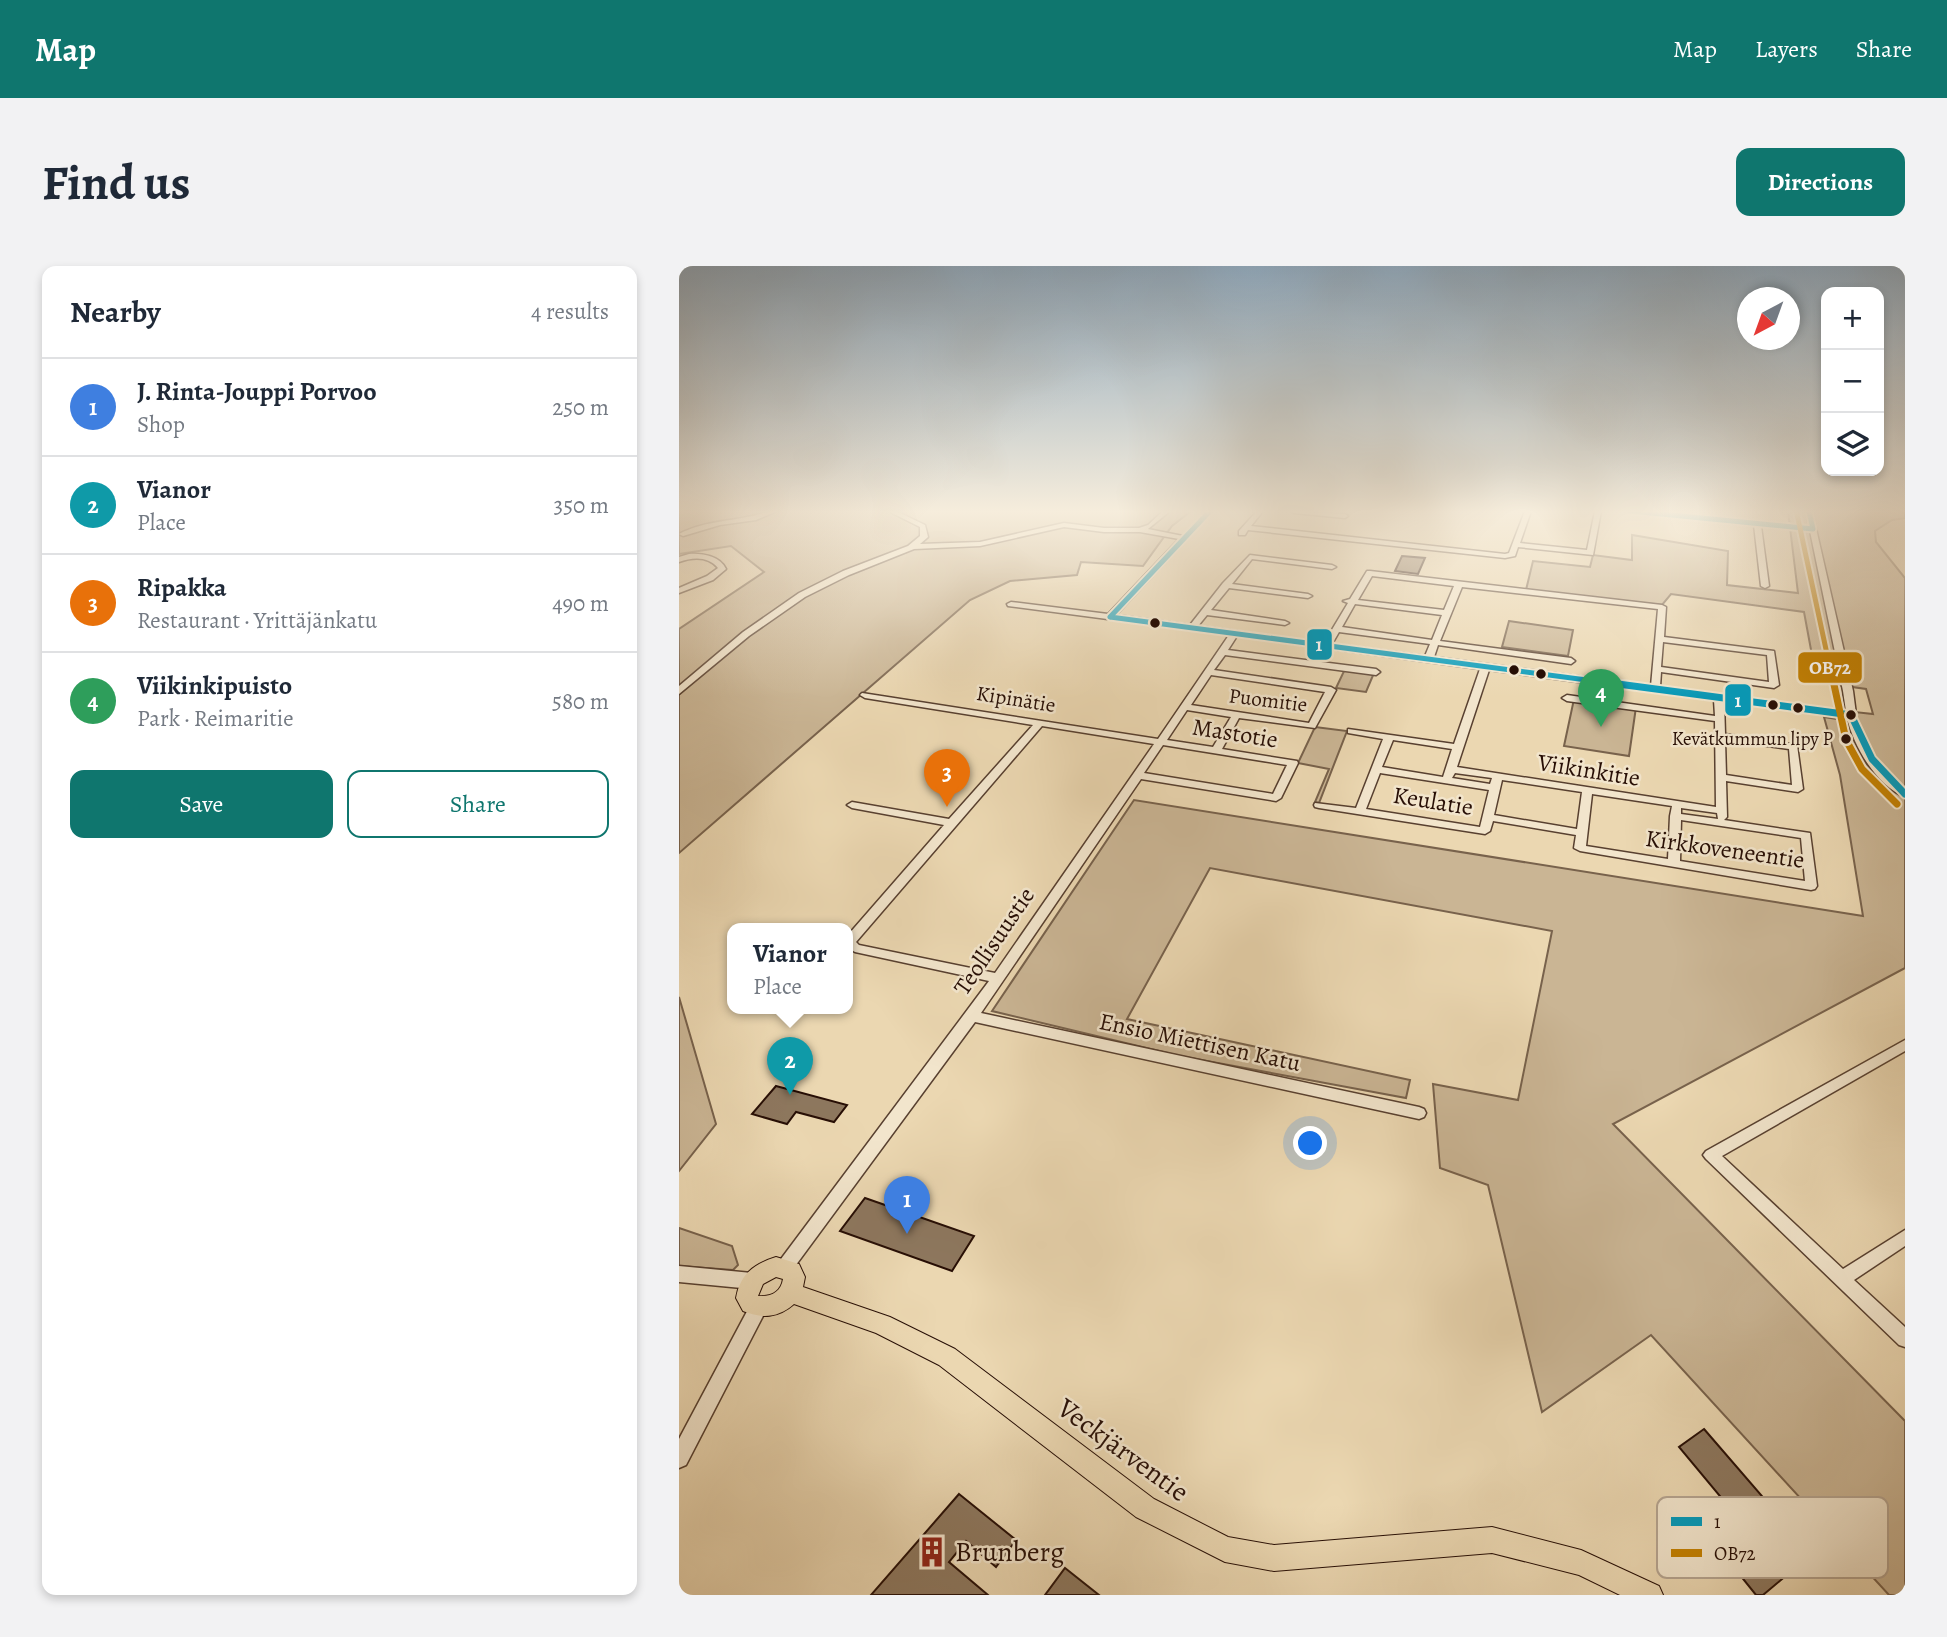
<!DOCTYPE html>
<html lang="en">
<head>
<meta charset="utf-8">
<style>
	body { margin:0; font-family:Alegreya,serif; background:#f2f2f3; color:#1f2937 }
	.controls { position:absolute; right:21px; top:21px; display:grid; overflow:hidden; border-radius:14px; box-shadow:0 4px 10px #0003 }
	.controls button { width:63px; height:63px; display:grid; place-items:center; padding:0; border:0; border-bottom:2px solid #e0e1e3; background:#fff; color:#1f2937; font:35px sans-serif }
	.compass { position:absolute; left:1058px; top:21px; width:63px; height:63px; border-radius:50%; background:#fff; box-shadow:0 4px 10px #0003; rotate:221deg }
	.you { position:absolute; left:632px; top:878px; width:24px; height:24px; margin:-18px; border:5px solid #fff; border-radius:50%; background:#1a73e8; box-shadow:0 0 0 10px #1a73e833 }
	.badge { display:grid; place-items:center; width:46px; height:46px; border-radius:50%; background:#0f766e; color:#fff; font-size:23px; font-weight:700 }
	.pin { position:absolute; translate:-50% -58px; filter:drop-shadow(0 2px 4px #0008) }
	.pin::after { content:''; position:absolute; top:37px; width:24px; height:21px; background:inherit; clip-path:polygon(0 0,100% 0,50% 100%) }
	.popup { position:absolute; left:48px; top:657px; width:126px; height:91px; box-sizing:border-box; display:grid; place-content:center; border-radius:14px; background:#fff; filter:drop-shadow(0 2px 5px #0005); font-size:23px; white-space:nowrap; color:#747a83 }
	.popup b { font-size:26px; color:#1f2937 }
	.popup::after { content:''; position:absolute; left:50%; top:100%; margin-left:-14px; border:14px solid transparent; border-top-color:#fff }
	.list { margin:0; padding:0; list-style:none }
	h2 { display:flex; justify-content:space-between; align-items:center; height:91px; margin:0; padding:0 28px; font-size:30px }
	h2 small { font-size:23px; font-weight:400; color:#747a83 }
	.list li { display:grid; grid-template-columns:46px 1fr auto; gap:21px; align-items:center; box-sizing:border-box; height:98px; padding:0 28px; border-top:2px solid #e0e1e3 }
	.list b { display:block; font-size:26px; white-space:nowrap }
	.list p { margin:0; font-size:23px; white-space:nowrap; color:#747a83 }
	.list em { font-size:23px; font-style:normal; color:#747a83 }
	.actions { display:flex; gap:14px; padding:21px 28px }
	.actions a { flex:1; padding:16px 0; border:2px solid #0f766e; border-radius:14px; text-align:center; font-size:24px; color:#0f766e }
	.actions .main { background:#0f766e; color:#fff }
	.icon { flex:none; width:38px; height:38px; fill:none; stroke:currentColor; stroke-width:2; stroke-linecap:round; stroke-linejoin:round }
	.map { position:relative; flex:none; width:1226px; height:1329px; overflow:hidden; border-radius:14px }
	header { display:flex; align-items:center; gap:42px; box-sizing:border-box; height:98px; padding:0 35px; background:#0f766e; color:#fff }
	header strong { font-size:33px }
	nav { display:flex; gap:38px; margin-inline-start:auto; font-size:24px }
	.intro { display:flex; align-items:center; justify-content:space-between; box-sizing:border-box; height:168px; padding:0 42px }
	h1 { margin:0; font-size:49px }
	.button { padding:18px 32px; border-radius:14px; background:#0f766e; color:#fff; font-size:24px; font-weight:700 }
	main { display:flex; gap:42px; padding:0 42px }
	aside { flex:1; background:#fff; border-radius:14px; box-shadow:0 4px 10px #0003 }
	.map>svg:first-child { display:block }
	.green { fill:#cab594; stroke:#78624c; stroke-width:2 }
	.building { fill:#8d775e; stroke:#270e05; stroke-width:2 }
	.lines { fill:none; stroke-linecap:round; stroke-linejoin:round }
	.minor-casing { stroke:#584030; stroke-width:3 }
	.major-casing { stroke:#270e05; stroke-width:2 }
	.minor { fill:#f2e5cc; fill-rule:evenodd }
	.major { fill:#ebd7b1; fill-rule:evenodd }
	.bus-1-far1-casing { stroke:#f2e5cc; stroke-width:9 }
	.bus-1-casing { stroke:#f2e5cc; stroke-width:11 }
	.bus-2-far1-casing { stroke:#f2e5cc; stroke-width:9 }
	.bus-2-casing { stroke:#f2e5cc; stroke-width:11 }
	.bus-1-far1 { stroke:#049aba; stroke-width:5 }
	.bus-1 { stroke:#049aba; stroke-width:7 }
	.bus-2-far1 { stroke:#c38001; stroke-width:5 }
	.bus-2 { stroke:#c38001; stroke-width:7 }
	.bus-dot { fill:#270e05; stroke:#f2e5cc; stroke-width:2.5 }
	.labels { text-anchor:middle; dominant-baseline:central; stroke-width:5; stroke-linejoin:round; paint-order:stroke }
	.far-bus-label { font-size:19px; fill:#270e05; stroke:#f2e5cc; text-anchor:end }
	.far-street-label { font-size:21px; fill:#270e05; stroke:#f2e5cc }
	.street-label { font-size:24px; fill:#270e05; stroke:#f2e5cc }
	.near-street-label { font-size:28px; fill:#270e05; stroke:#f2e5cc }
	.near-poi-label { font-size:28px; fill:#270e05; stroke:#f2e5cc; text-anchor:start }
	.key { fill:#f2e5cc; stroke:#b5a490; stroke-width:2 }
	.key-label { font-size:19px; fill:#270e05 }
	.line-badge { stroke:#f2e5cc; stroke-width:2.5 }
	.badge-label { font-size:19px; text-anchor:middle; font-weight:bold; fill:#fff }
</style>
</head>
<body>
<header>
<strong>Map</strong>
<nav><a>Map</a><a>Layers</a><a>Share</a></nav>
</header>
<div class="intro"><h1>Find us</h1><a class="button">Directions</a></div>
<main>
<aside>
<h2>Nearby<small>4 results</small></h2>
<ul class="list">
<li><span class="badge" style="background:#3f7fe0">1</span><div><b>J. Rinta-Jouppi Porvoo</b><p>Shop</p></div><em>250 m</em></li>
<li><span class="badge" style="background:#0f9aa8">2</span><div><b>Vianor</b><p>Place</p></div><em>350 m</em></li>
<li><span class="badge" style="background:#e8710a">3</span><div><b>Ripakka</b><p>Restaurant · Yrittäjänkatu</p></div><em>490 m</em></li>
<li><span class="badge" style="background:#2e9e5b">4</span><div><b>Viikinkipuisto</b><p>Park · Reimaritie</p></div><em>580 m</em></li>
</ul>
<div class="actions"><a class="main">Save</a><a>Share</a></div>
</aside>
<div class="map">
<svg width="1226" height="1329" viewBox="0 0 1226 1329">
	<rect width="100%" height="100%" fill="#ebd7b1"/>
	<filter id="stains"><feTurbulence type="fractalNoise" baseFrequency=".00286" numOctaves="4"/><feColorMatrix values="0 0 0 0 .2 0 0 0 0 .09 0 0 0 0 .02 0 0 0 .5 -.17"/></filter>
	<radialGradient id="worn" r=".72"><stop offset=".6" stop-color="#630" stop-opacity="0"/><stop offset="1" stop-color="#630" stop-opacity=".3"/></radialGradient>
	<!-- green -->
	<path class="green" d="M0,245H512L493,260L464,300L402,296L398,309L331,315L291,334L0,587V363L85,306L52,280L0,288Z
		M1109,245H1226V252L1213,254L1196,265L1197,276L1226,312V524C1207,504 1169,477 1176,446L1194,448L1187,423L1138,416L1125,346L992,328L983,339L847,324L854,295L911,301L914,289L953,294V269L1049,285L1048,319L1119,327Z
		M830,355L894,364L889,390L823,381Z
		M666,403L695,407L687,426L657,422Z
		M895,433L957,441L950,490L885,480Z
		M1145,451L1164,454C1177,491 1194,509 1226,532V702L934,858L1226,1155V1329H1210L972,1069L863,1146L809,919L761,902L754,818L839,834L873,665L531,602L448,753L731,814L727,832L501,790L313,745L455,534L1184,650L1161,509Z
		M636,461L668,465L640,537L636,536L650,503L619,497Z
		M0,731L37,858L0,905Z
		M0,962L53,980L59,999L54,1004L0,1000Z"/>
	<!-- building -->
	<path class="building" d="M723,290L746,292L739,308L716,305Z
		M97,820L168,839L155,856L117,846L108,858L73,848Z
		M186,932L295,970L273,1005L161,965Z
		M1025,1163L1133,1288L1084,1329H1077L1048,1293L1075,1271L1000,1181Z
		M280,1228L337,1274L317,1301L287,1275L270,1296L309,1329H192Z
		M386,1302L420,1329H366Z"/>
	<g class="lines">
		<!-- minor casing -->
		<g class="minor-casing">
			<path id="minor" d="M90,245H98L77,254L41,259L4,270L0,268C28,253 61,256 90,245Z
				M209,245H217L246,259L249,271L241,278L301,276L385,257L425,262H460L469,259L484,245H491L469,263L504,270L528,245H534L437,349L511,359L544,317L571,289L653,299L657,301L653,303L573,293L553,318L629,328L633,330L629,332L550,322L532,344L606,355L610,357L606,359L528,349L519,360L645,377L669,337L664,335L671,333L688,305H691L983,339L987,341L985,371L1095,385L1100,419L1095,422L982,406L981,421L1167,445L1164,425L1131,265L1082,260L1090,320L1086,322L1082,320L1075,259L952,247L949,245H968L1130,260L1127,245H1133L1174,425L1178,456L1183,470L1197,494L1226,523V531C1198,520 1174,480 1168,451L1045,435L1046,468L1118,479L1124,523L1119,526L1047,515L1048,551L1045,554L1131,567L1138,620L1136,623L1132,624L901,585L895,582L897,569L814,555L811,565L806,568L640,542L636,541L635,539L636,537L677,542L704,473L669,467V463L775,478L801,403L558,370L549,384L697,403L701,406L697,409L546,389L535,404L652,421L657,424L636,462L560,452L543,483L618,495L619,497L602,532L597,535L462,513L302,747L740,841L745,843L747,847L745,851L740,853L296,756L111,1007L105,1010L99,1007L97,1002L99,997L310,715L176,686L169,682V669L265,559L173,542L168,539L173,536L270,553L354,459L186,432L181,429L183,427L479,473L550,369L329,340L328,338L332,336L429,348L500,273L461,266H425L385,261L301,280L235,283L170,309L126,331L70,370L0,428V420L64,366L120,327L164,305L229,280L241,270V261ZM693,310L775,320L765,344L679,334ZM783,321L979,343L972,420L755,391L759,379L892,398L896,395L892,392L761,375ZM676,338L763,349L753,374L663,361ZM660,366L751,378L746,390L653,378ZM984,376L1088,389L1090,416L982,401ZM810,404L1035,434L1036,450L888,429L883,432L888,435L1036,455L1037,541L778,501ZM532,409L646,426L630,457L512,439ZM508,444L552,451L534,481L488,474ZM363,460L475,478L316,707L180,679L177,676ZM714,474L773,483L764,511L703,501ZM1046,474L1110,483L1113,519L1047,509ZM484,479L608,499L594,528L465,507ZM701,507L810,524L801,561L687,543ZM776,507L813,512L811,518L773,512ZM823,514L903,526L898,563L815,549ZM913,528L993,540L991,550L989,593L907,580ZM1002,542L1038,547L1039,553L1002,548ZM1002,554L1122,572L1126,615L1001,595Z
				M578,245H584L572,260L826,288L830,287L846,245H852L841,277L908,284L916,245H922L914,289L839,281L836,290L826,292L569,264L566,269H560V265Z
				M612,245L666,248L669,250L666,252L615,247Z
				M10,288C23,287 41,290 47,303L34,314L0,327V322L28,310L39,302C29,290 14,291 0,296V291Z
				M1226,774V785L1043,890L1164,1003L1226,964V980L1175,1014L1226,1061V1081L1220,1079L1027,893L1024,889L1027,885Z
				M0,1000L73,1007L79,1010L81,1015L79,1020L73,1023L0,1016Z
				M79,1034L85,1036L88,1042L85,1048L7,1199L0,1202V1173L73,1036Z"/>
		</g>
		<!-- major casing -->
		<g class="major-casing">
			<path id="major" d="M97,991L120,998L126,1011L124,1021L211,1051L276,1083L475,1233L549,1271L595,1279L813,1261L902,1284L980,1320L984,1329H941L900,1309L813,1287L595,1305L546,1296L457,1251L260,1099L197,1067L115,1038C99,1052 83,1053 64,1045L57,1032C61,1008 75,998 97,991ZM97,1011L104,1013C102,1026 92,1031 79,1030L84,1018Z"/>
		</g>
		<!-- minor -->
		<use href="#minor" class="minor"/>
		<!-- major -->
		<use href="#major" class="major"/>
		<!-- bus-1-far1 casing -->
		<g class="bus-1-far1-casing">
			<path id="bus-1-far1" d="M952,245L1134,263L1130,245
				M431,351L923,416
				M431,351L531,245"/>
		</g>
		<!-- bus-1 casing -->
		<g class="bus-1-casing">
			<path id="bus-1" d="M909,414L1172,449L1193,493L1226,528"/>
		</g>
		<!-- bus-2-far1 casing -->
		<g class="bus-2-far1-casing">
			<path id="bus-2-far1" d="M1118,248L1154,416"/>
		</g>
		<!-- bus-2 casing -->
		<g class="bus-2-casing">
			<path id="bus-2" d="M1154,414L1167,474L1183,503L1218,538"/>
		</g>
		<!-- bus-1-far1 -->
		<use href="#bus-1-far1" class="bus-1-far1"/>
		<!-- bus-1 -->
		<use href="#bus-1" class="bus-1"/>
		<!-- bus-2-far1 -->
		<use href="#bus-2-far1" class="bus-2-far1"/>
		<!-- bus-2 -->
		<use href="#bus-2" class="bus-2"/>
	</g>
	<!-- sky -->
	<linearGradient id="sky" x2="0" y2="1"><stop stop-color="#8ea7bb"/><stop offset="0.57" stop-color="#f6eddc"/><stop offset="1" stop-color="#f6eddc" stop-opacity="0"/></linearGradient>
	<rect width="1226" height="431" fill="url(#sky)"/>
	<!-- icons -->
	<defs>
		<g id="building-bare" transform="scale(2.415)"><path d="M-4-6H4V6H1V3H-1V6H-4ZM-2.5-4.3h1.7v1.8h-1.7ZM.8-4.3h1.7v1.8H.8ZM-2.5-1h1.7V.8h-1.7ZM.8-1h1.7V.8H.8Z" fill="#8f2418" stroke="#f2e5cc" stroke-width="2.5" paint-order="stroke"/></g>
	</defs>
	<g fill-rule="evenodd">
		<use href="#building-bare" x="253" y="1286"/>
	</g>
	<!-- markers -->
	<g class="bus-dot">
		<circle cx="476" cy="357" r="6"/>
		<circle cx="835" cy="404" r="6"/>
		<circle cx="862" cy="408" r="6"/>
		<circle cx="1094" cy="439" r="6"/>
		<circle cx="1119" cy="442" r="6"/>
		<circle cx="1172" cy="449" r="6"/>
		<circle cx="1167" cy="473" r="6"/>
	</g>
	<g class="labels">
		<!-- far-bus labels -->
		<g class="far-bus-label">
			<text x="1154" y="473">Kevätkummun lipy P</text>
		</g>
		<!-- far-street labels -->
		<g class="far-street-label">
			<text transform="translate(337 433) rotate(9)">Kipinätie</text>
			<text transform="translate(589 434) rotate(7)">Puomitie</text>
		</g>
		<!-- street labels -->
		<g class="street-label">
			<text transform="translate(556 467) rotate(9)">Mastotie</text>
			<text transform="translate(910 504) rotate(9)">Viikinkitie</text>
			<text transform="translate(754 535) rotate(9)">Keulatie</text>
			<text transform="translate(1046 583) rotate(8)">Kirkkoveneentie</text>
			<text transform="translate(315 675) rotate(-56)">Teollisuustie</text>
			<text transform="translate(521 776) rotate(12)">Ensio Miettisen Katu</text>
		</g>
		<!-- near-street labels -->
		<g class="near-street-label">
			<text transform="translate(444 1184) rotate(36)">Veckjärventie</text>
		</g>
		<!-- near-poi labels -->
		<g class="near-poi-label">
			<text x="276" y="1286">Brunberg</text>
		</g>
	</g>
	<!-- legend -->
	<rect x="978" y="1231" width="231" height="81" rx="10" class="key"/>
	<rect x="992" y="1251" width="31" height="9" fill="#049aba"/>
	<rect x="992" y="1283" width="31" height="8" fill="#c38001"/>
	<g class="key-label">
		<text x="1035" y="1262">1</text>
		<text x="1035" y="1294">OB72</text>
	</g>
	<g class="line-badge">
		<rect x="627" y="362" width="27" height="33" rx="7" fill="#049aba"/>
		<rect x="1118" y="385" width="66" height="33" rx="7" fill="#c38001"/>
		<rect x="1045" y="417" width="28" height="34" rx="7" fill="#049aba"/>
	</g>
	<g class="badge-label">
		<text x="640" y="385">1</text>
		<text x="1151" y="408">OB72</text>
		<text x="1059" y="441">1</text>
	</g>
	<rect width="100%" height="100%" filter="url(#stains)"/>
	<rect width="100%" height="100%" fill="url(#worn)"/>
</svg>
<div class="controls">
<button>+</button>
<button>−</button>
<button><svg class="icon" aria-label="layers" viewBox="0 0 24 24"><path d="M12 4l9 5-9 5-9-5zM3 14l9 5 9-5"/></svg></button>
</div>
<svg class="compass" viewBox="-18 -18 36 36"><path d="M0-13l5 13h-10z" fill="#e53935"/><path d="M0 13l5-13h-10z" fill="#747a83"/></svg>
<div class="you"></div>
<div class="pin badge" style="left:228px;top:968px;background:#3f7fe0">1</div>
<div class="pin badge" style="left:111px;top:829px;background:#0f9aa8">2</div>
<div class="popup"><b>Vianor</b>Place</div>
<div class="pin badge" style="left:268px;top:541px;background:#e8710a">3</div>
<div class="pin badge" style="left:922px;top:461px;background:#2e9e5b">4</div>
</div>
</main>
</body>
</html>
